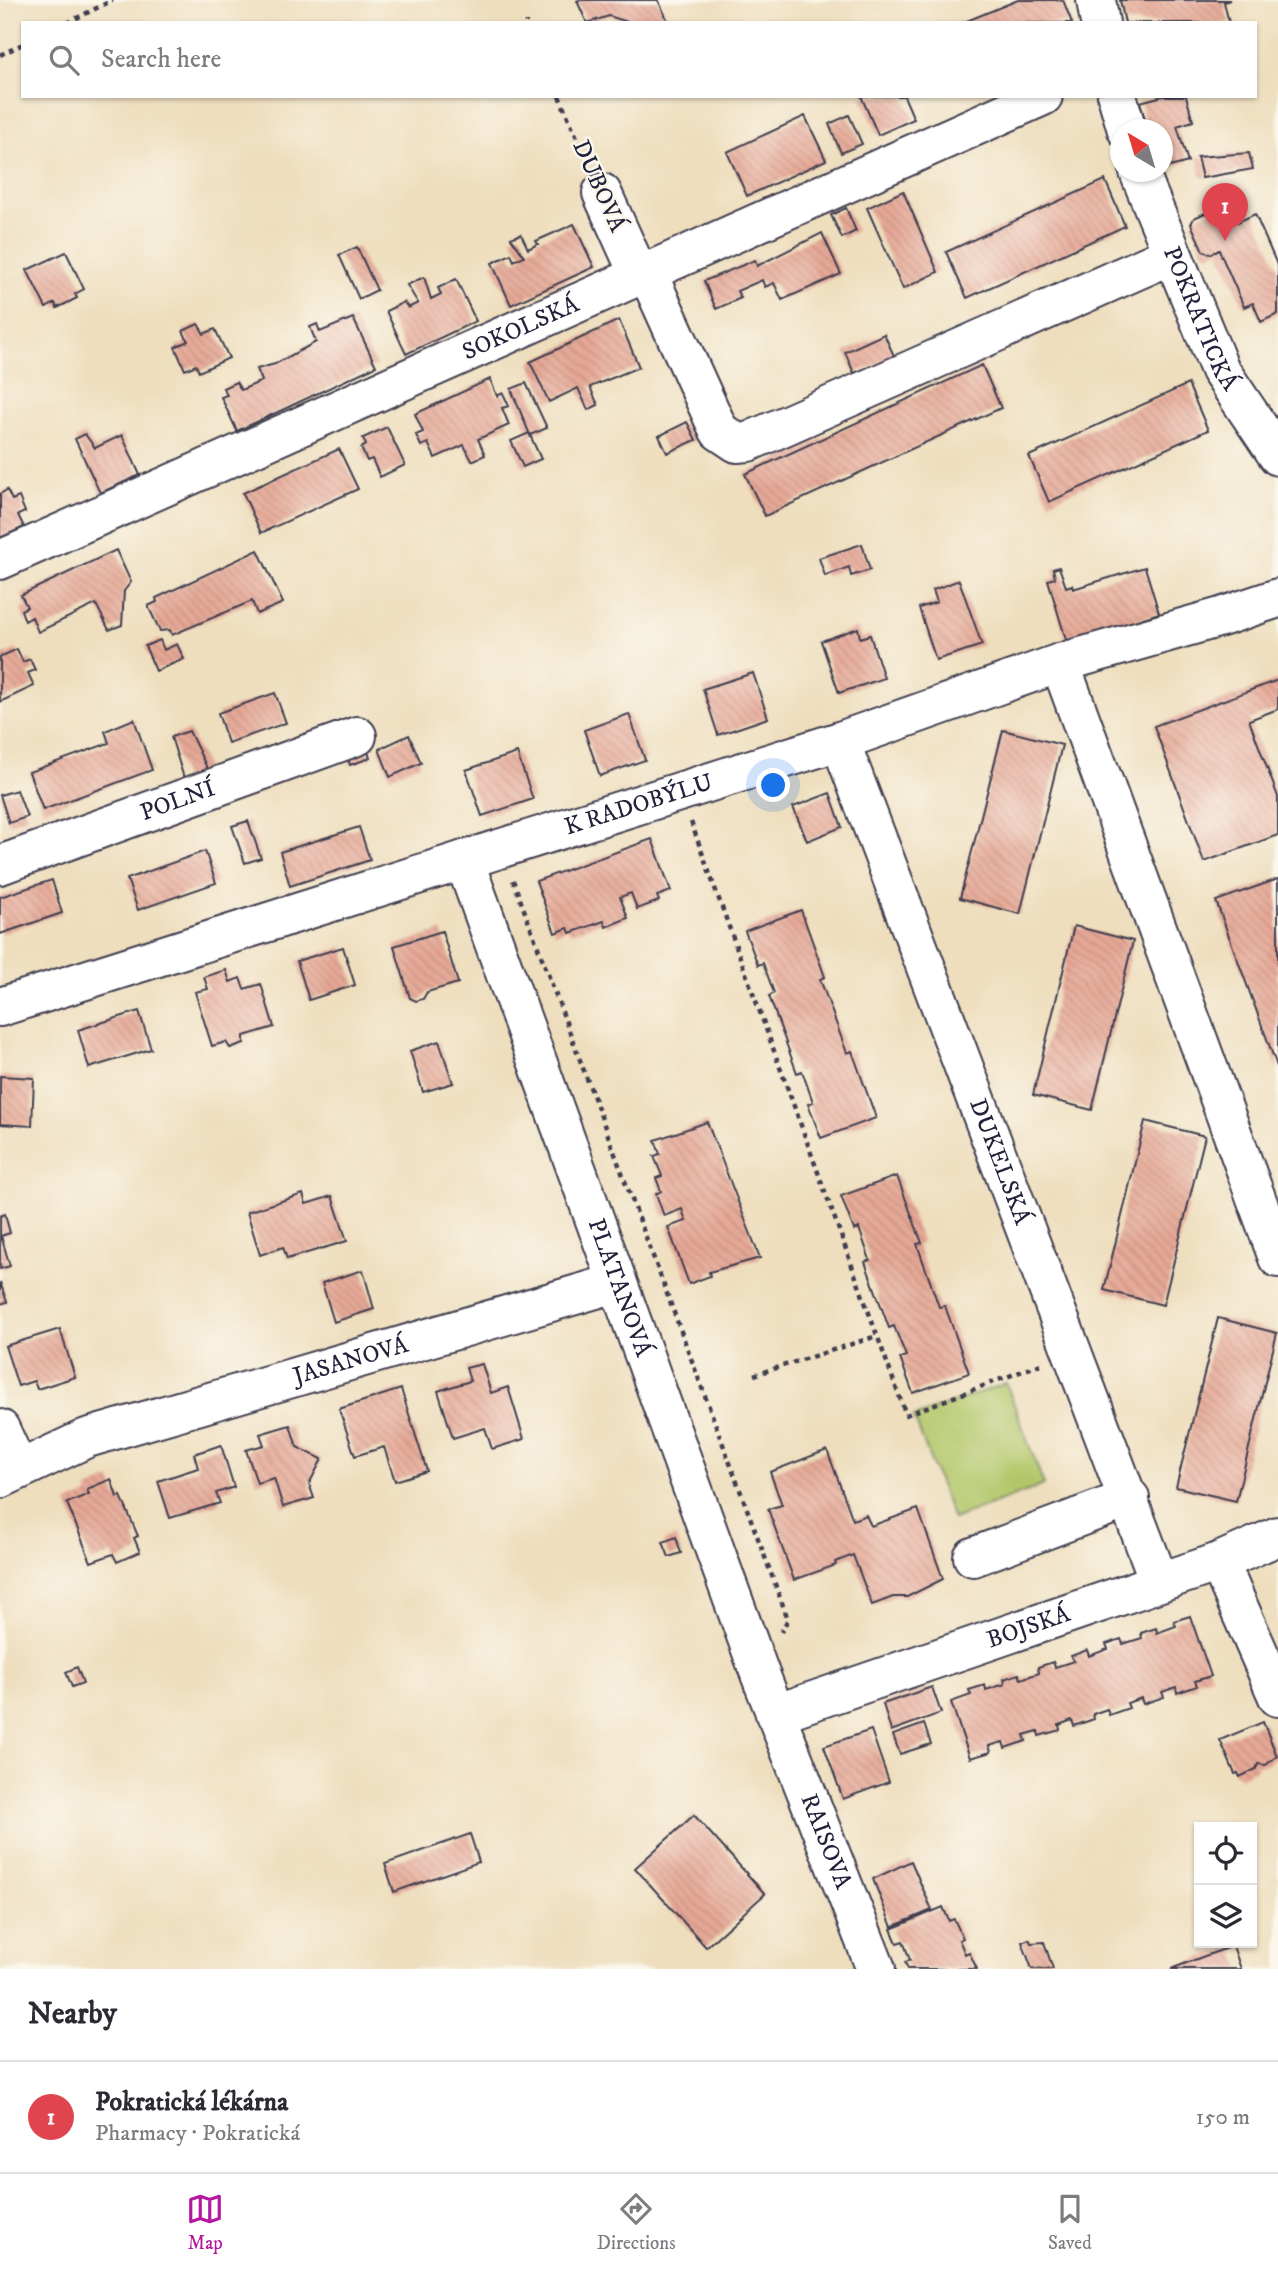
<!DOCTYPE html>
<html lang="en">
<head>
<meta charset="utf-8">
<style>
	body { margin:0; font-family:"IM FELL DW Pica",serif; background:#f2f2f3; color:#2b2b33 }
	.controls { position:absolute; right:21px; bottom:21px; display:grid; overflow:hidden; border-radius:0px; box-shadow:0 2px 5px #0004 }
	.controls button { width:63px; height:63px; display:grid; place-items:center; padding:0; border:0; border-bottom:2px solid #e1e1e2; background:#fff; color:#2b2b33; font:35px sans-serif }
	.compass { position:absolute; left:1110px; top:119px; width:63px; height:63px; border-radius:50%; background:#fff; box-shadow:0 2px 5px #0004; rotate:322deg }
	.you { position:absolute; left:774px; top:786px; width:24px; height:24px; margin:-18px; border:5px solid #fff; border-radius:50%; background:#1a73e8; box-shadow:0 0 0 10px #1a73e833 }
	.badge { display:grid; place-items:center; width:46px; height:46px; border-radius:50%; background:#b5179e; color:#fff; font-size:23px; font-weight:700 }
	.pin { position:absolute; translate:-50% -58px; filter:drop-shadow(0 2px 4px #0008) }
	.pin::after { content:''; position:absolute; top:37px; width:24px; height:21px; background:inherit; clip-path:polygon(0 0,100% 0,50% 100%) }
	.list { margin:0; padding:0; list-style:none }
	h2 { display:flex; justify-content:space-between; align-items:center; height:91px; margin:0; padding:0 28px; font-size:30px }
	h2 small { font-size:23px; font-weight:400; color:#7c7c81 }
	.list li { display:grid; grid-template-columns:46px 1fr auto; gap:21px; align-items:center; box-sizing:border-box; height:112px; padding:0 28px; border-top:2px solid #e1e1e2 }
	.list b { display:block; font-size:26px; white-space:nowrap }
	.list p { margin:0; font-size:23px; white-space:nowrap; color:#7c7c81 }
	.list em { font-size:23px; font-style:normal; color:#7c7c81 }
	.icon { flex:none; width:38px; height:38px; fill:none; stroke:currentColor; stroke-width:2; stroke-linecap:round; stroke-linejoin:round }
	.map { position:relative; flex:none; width:1278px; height:1969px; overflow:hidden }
	.search { position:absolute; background:#fff; box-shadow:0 2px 5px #0004; left:21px; right:21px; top:21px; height:77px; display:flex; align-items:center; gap:18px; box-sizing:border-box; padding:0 24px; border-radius:0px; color:#7c7c81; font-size:26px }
	.sheet { height:203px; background:#fff }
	nav { display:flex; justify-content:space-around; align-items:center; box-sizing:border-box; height:98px; border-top:2px solid #e1e1e2; background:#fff; font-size:19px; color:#7c7c81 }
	nav a { display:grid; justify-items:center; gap:4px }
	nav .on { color:#b5179e }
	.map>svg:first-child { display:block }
	.garden { fill:#b3c76b; stroke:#6a7453; stroke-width:2 }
	.building { fill:url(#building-back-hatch) }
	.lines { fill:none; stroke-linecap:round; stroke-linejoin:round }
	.minor-casing { stroke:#413e4f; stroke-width:42 }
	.path { stroke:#413e4f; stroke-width:4.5; stroke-dasharray:5 5; stroke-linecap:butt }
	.minor { stroke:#fff; stroke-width:38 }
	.labels { text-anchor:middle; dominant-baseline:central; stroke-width:5; stroke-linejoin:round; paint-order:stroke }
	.street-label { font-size:24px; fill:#22223b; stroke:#fbf7ec }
</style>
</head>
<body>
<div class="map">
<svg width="1278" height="1969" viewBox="0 0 1278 1969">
	<defs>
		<pattern id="building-back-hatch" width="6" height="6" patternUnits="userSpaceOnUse" patternTransform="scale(1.75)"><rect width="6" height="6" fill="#e6a896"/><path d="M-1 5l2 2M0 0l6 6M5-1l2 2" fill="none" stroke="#c59082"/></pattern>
	</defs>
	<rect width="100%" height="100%" fill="#fbf7ec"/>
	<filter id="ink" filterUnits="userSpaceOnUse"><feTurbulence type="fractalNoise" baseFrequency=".0143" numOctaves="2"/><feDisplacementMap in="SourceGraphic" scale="14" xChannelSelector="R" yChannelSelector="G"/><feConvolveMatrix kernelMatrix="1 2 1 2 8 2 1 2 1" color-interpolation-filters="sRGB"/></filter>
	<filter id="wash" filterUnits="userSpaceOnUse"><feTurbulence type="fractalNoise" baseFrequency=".00686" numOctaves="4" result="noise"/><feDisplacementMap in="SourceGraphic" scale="28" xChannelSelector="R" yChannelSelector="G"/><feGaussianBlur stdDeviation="1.57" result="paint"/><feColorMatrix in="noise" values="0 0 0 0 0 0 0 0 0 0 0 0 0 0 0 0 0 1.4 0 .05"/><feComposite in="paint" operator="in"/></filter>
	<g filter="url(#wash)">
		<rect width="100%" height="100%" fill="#eedebe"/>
		<!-- garden -->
		<path class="garden" d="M1006,1383L1044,1485L953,1519L914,1417Z"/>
		<g id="blocks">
			<!-- building -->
			<path class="building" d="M579,0H658L669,23H631L609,16L587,23L577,1Z
				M1018,0H1063L1072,23H962Z
				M1120,0H1230L1224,2L1229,23H1125Z
				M861,96H904L914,119L878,135Z
				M1163,96H1186L1193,121L1177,126L1188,162L1163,169V130H1148L1140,102Z
				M849,115L862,144L841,153L829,124Z
				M805,116L826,160L747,196L727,152Z
				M1249,153L1253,169L1202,178L1197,157Z
				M1105,180L1125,226L967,298L946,252Z
				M903,191L938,272L903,289L867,208Z
				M1230,202L1238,222L1255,214L1278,267V314L1261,322L1253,303L1244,307L1219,250L1210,254L1203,251L1191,224L1194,218Z
				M846,208L856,231L842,238L831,215Z
				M574,224L594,267L511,305L492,263L511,254L514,261L524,256L511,238L521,234L528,249L538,244L536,241Z
				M822,233L841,274L782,300L774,283L765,287L762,280L737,291L741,298L716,309L704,281L755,260L757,266Z
				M357,247L377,290L359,299L339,255Z
				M66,252L84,289L75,294L77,298L57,308L55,303L46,308L27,270Z
				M424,277L431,299L441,294L438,288L456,279L476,321L406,354L386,311L404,302L408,308L418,303L407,285Z
				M353,318L376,366L237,431L221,397L227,395L223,388L236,382L241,390L262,381L257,369L275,364L316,342L310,327L317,324L320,332Z
				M619,320L639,367L590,387L598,405L588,410L578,388L549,402L530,362Z
				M198,324L204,334L215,329L229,358L199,372L196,365L185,370L175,347L188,341L183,331Z
				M884,334L895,358L854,373L845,352Z
				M982,365L1001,408L765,516L745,474Z
				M490,379L497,396L503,393L509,406L502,408L509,425L478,439L485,455L472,461L464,445L435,458L428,443L421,446L416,435L423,432L415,414Z
				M526,383L547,428L530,435L511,389Z
				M1188,384L1208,430L1049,502L1029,456Z
				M687,422L696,440L667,453L659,436Z
				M387,427L405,465L380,477L372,459L367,461L361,448L366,445L363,438Z
				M529,433L541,459L523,467L511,441Z
				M85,434L95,448L122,435L140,475L100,493L75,439Z
				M339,449L358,489L261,533L243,493Z
				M7,490L12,500L19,497L25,512L18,515L24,527L0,538V494Z
				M862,544L870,570L851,576L849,567L825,576L819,558Z
				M116,550L131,582L124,591L122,625L109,630L96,604L38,632L32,617L25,621L21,610L27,607L21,595Z
				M258,550L283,603L257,614L252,601L172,635L170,630L160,631L148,606L157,602L156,598Z
				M1059,567L1066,587L1072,585L1073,589L1145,567L1159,613L1067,643L1048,580L1055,578L1053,569Z
				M959,580L982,645L936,660L919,608L937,602L933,590Z
				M858,628L860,638L870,635L884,678L839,693L821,641Z
				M160,640L164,650L177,644L184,659L156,671L145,646Z
				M17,649L23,662L30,659L35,670L28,673L34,686L0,702V657Z
				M753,673L768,718L718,735L703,689Z
				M1278,680V709L1249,720L1278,797V835L1204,862L1154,726Z
				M275,693L286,723L228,743L218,713Z
				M629,714L645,760L600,776L584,730Z
				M134,719L152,770L43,810L29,772L109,743L105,731Z
				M1003,730L1062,745L1020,914L960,898Z
				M189,731L208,770L184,778L171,737Z
				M409,735L421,763L390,777L379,749Z
				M366,745L370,758L350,765L346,752Z
				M517,753L533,799L482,816L466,770Z
				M17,790L27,817L9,823L0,795Z
				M830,793L842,827L807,841L793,807Z
				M248,821L261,858L245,863L232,826Z
				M359,827L370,860L290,886L280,852Z
				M652,839L671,891L657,896L659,901L637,909L631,893L620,897L628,918L606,927L604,921L570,933L568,928L555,933L536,881Z
				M205,851L216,883L138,910L127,879Z
				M1278,879V1069L1216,901Z
				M52,880L62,913L0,934V897Z
				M801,910L825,977L820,979L847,1053L852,1051L876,1118L821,1138L808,1104L813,1102L802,1071L797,1073L769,996L774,993L763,963L758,965L745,931Z
				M1074,926L1133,941L1092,1110L1033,1095Z
				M442,931L458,983L427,992L423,999L416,1001L410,998L394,946Z
				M343,947L355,985L309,1000L297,961Z
				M226,970L230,982L240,978L244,989L261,984L274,1027L244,1036V1043L230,1048L226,1042L212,1046L195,992L208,989L204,977Z
				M139,1011L151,1049L89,1068L78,1030Z
				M439,1041L453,1083L423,1092L410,1051Z
				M0,1076L34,1078L32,1126L0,1124Z
				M1145,1121L1205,1136L1163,1305L1104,1290Z
				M707,1122L760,1258L709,1272L710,1276L689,1284L668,1227L686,1221L682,1209L664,1216L656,1194L661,1191L656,1178L662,1176L654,1156L660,1154L655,1140Z
				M897,1176L922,1243L917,1244L939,1307L945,1306L969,1373L913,1393L900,1358L906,1356L894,1326L889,1328L865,1262L870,1260L859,1228L854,1230L841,1196Z
				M303,1194L306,1204L332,1196L347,1241L287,1259L283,1247L260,1255L247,1212Z
				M5,1214L10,1233L1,1236L10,1266L0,1269V1216Z
				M363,1270L374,1309L334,1322L322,1283Z
				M0,1282L7,1302L0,1304Z
				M1218,1318L1277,1333L1236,1501L1176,1487Z
				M60,1329L75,1377L37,1389L34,1381L18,1386L5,1346Z
				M482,1364L491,1393L508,1387L524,1439L492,1449L485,1428L453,1438L438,1391L470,1381L466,1368Z
				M401,1389L427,1471L395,1481L384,1447L355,1456L339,1409Z
				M290,1425L297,1447L322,1459L309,1484L314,1498L283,1507L274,1478L257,1483L246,1450L264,1445L260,1434Z
				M221,1445L234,1487L216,1493L220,1503L170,1518L158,1481L198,1468L194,1454Z
				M827,1450L853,1520L866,1515L871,1526L918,1509L943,1579L907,1597H893L872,1605L853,1555L835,1562L836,1565L794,1580L768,1509L782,1505L770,1472Z
				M111,1479L117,1497L121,1496L138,1536L134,1538L140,1552L117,1562L113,1554L91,1562L67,1503L89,1494L87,1489Z
				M676,1537L681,1553L669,1557L663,1542Z
				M1190,1616L1211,1676L1195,1681L1197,1686L1177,1693L1176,1687L1162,1692L1164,1697L1143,1704L1141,1698L1127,1703L1129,1708L1109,1715L1107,1709L1093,1714L1094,1719L1074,1726L1072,1720L1059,1725L1060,1730L1039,1736L1038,1731L1024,1735L1026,1741L1005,1748L1003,1742L989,1746L991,1752L970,1758L951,1702L971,1695L969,1690L985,1685L986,1690L1005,1684L1004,1679L1019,1674L1021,1679L1039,1673L1038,1667L1053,1662L1055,1667L1074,1661L1071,1656L1087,1650L1089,1656L1108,1649L1106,1644L1121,1639L1123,1644L1142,1638L1141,1633L1156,1628L1157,1633L1176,1626L1174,1621Z
				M77,1667L83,1683L72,1687L66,1672Z
				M932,1687L941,1713L891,1731L883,1704Z
				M1263,1722L1277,1756L1266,1765L1258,1764L1256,1769L1240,1777L1238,1773L1235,1774L1220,1740Z
				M924,1724L931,1744L900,1754L893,1735Z
				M871,1730L889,1782L843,1799L824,1746Z
				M694,1815L765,1894L706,1947L635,1868Z
				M470,1834L479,1862L394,1892L385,1864Z
				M911,1861L932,1910L892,1927L873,1879Z
				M943,1907L949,1921L954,1919L963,1938L959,1940L965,1954L969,1952L977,1969H908L905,1962L910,1960L903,1941L897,1943L891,1929Z
				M1029,1939L1031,1943L1044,1942L1053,1969H1032L1022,1942Z
				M1233,1946L1241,1969H1171L1202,1957Z"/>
		</g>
	</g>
	<g filter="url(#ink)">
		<use href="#blocks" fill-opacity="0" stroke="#413e4f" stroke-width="2"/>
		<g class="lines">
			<!-- minor casing -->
			<g class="minor-casing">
				<g id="minor">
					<path d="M1096,0L1100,23"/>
					<path d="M1117,96L1127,130"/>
					<path id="s1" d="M1139,172L1220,370L1278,456"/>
					<path d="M602,193L639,275"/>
					<path d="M647,272L719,431L737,443L748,442L1171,255"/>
					<path id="s2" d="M0,560L1043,96"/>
					<path d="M1060,663L1278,1258"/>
					<path id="s3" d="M840,741L1159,1581"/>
					<path id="s4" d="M464,860L760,1674L876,1969"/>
					<path id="s5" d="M0,865L357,736"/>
					<path id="s6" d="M0,1007L840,741L1060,663L1221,617L1278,598"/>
					<path d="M0,1429L18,1468"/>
					<path id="s7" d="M0,1479L87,1438L616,1283"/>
					<path d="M973,1557L1130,1498"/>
					<path d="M1219,1562L1278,1697"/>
					<path id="s8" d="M775,1714L1219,1562L1278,1536"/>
				</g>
			</g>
			<!-- path -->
			<path class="path" d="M526,22V23
				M67,23L113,0
				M0,55L23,44
				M559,96L588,163
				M691,822L906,1415L1041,1364
				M513,880L788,1619L781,1632
				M754,1375L877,1336"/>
			<!-- minor -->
			<use href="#minor" class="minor"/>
		</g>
	</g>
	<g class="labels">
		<!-- street labels -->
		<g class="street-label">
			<text transform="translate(599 186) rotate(66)">DUBOVÁ</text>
			<text stroke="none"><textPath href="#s1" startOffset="159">POKRATICKÁ</textPath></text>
			<text stroke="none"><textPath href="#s2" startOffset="570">SOKOLSKÁ</textPath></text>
			<text stroke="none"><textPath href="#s5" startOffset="189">POLNÍ</textPath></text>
			<text stroke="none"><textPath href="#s6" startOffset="670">K RADOBÝLU</textPath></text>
			<text stroke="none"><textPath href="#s3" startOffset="450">DUKELSKÁ</textPath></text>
			<text stroke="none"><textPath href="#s4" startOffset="455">PLATANOVÁ</textPath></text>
			<text stroke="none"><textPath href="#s7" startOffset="371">JASANOVÁ</textPath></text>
			<text stroke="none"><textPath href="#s8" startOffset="268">BOJSKÁ</textPath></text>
			<text stroke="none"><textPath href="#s4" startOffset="1046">RAISOVA</textPath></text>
		</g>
	</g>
</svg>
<div class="controls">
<button><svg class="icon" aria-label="locate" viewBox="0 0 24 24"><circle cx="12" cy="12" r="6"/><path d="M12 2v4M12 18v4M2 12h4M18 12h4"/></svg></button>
<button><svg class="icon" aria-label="layers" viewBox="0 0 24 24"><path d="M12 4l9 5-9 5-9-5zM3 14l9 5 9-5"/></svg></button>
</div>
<svg class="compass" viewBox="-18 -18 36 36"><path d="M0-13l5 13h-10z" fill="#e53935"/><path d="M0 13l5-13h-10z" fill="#7c7c81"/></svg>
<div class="you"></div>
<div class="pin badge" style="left:1225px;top:241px;background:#e0444e">1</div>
<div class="search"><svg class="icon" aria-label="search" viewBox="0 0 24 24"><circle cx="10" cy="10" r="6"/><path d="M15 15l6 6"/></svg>Search here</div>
</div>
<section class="sheet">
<h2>Nearby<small></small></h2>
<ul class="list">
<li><span class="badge" style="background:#e0444e">1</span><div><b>Pokratická lékárna</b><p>Pharmacy · Pokratická</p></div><em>150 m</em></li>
</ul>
</section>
<nav>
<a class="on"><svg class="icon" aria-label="map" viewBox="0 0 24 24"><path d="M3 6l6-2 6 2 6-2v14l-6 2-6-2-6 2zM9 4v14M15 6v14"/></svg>Map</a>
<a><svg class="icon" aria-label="directions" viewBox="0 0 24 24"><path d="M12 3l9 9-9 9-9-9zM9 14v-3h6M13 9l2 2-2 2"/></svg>Directions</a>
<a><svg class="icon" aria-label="saved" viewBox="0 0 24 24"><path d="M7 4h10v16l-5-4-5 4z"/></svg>Saved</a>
</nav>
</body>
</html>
